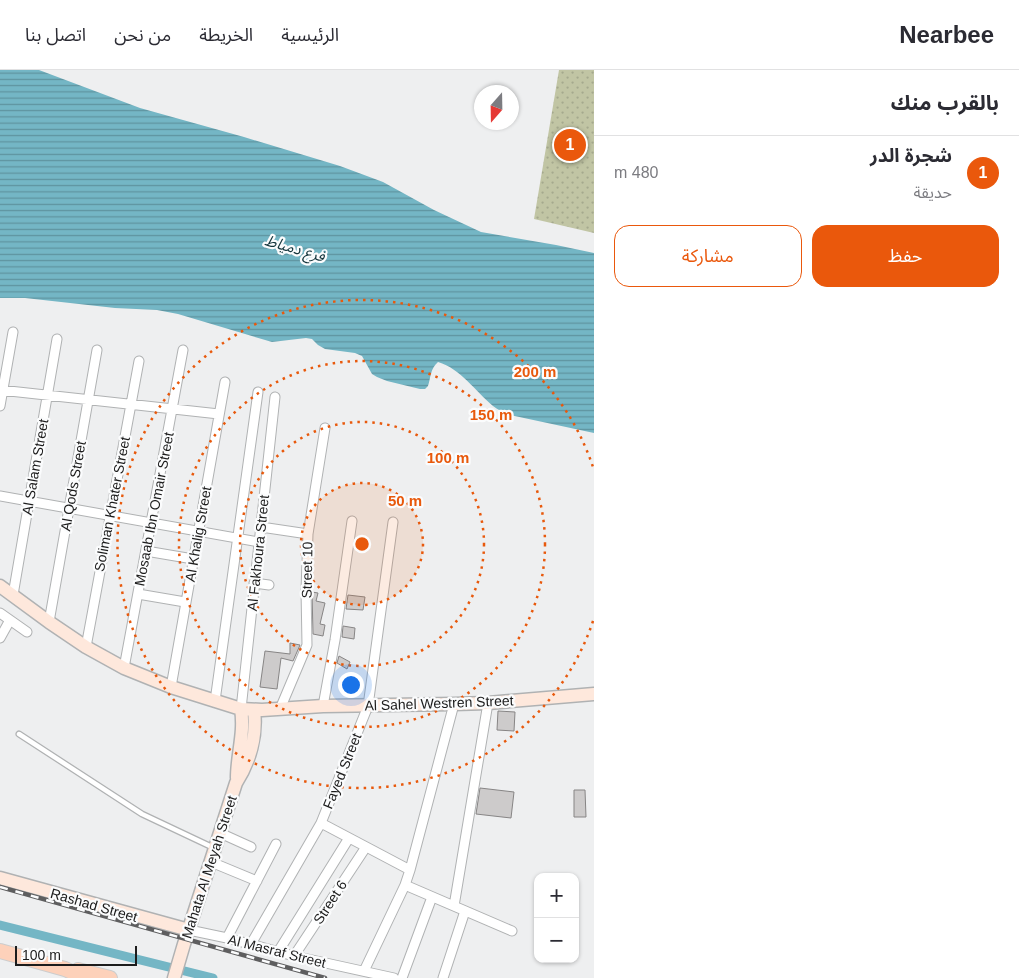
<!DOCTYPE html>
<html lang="ar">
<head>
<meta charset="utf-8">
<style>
	body { margin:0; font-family:Arial,"Noto Sans Arabic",sans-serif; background:#f7f7f7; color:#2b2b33; direction:rtl }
	.controls { position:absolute; right:15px; bottom:15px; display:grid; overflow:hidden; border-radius:10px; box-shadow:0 1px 4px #0004 }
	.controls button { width:45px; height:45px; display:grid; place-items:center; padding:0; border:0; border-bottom:1px solid #e1e1e2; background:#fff; color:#2b2b33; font:25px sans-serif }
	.compass { position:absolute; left:474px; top:15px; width:45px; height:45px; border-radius:50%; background:#fff; box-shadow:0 1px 4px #0004; rotate:200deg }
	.scale { position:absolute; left:15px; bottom:12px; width:122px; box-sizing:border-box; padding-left:5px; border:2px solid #1c1c1c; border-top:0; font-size:14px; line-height:18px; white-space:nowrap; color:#1c1c1c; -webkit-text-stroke:4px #fbfcfd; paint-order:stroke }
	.you { position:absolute; left:350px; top:614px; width:18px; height:18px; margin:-12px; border:4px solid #fff; border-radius:50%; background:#1a73e8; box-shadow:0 0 0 8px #1a73e833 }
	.badge { display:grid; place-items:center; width:32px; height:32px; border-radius:50%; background:#ea580c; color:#fff; font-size:16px; font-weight:700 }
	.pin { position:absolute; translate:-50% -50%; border:2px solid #fff; box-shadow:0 1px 5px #0006 }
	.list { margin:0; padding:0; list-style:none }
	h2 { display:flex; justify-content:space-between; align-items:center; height:65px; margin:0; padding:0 20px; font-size:21px }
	h2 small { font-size:16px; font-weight:400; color:#7c7c81 }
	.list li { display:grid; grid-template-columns:32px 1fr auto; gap:15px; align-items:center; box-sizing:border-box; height:75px; padding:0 20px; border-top:1px solid #e1e1e2 }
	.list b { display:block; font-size:19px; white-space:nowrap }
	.list p { margin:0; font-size:16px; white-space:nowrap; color:#7c7c81 }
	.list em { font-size:16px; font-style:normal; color:#7c7c81 }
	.actions { display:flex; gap:10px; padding:15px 20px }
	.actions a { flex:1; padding:11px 0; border:1px solid #ea580c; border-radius:15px; text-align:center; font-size:18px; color:#ea580c }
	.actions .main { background:#ea580c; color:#fff }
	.map { position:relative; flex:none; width:594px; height:908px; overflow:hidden; direction:ltr }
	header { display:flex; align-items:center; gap:30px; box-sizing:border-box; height:70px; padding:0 25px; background:#fff; border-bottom:1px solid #e1e1e2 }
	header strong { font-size:24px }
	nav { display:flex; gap:28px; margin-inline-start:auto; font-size:18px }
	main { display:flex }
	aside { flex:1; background:#fff }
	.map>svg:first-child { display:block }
	.park { fill:url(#park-dots) }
	.water { fill:url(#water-rules) }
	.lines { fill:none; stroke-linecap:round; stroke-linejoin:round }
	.canal { stroke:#74b6c5; stroke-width:9 }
	.building { fill:#cdcbcb; stroke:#878585 }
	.lane-casing { stroke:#b0b2b3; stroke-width:7 }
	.street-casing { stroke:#b0b2b3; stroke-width:11 }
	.secondary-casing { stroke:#b0b2b3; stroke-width:15 }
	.primary-casing { stroke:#cdcdcd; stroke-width:16 }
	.lane { stroke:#fff; stroke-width:4.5 }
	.street { stroke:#fff; stroke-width:9 }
	.secondary { stroke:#fee8dc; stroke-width:12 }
	.primary { stroke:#fdd1ba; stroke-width:14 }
	.rail-casing { stroke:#5e5e5f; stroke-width:4.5 }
	.rail { stroke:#fbfcfd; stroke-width:2.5; stroke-dasharray:8; stroke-linecap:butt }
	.ring { fill:none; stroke:#e8590c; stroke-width:2.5; stroke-dasharray:2.5 5 }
	.labels { text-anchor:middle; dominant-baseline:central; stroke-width:4.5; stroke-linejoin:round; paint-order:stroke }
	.street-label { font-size:14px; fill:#1c1c1c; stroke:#fbfcfd }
	.water-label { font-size:15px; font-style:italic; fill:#14353c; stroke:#fbfcfd }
	.centre { fill:#e8590c; stroke:#fbfcfd; stroke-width:2.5 }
	.ring-label { font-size:15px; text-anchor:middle; font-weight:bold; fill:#e8590c; stroke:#fbfcfd; stroke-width:4.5; stroke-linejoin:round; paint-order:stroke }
</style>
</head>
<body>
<header>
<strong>Nearbee</strong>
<nav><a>الرئيسية</a><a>الخريطة</a><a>من نحن</a><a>اتصل بنا</a></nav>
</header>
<main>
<aside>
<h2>بالقرب منك<small></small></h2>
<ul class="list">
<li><span class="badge">1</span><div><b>شجرة الدر</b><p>حديقة</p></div><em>480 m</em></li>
</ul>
<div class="actions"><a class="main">حفظ</a><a>مشاركة</a></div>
</aside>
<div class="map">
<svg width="594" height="908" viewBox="0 0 594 908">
	<defs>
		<pattern id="park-dots" width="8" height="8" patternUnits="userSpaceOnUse" patternTransform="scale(1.25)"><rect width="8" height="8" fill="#c1c5a4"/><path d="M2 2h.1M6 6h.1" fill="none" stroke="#a5a98d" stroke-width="1.8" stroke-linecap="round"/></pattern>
		<pattern id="water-rules" width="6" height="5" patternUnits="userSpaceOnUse" patternTransform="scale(1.25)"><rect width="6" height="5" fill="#74b6c5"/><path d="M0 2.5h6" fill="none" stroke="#5e939f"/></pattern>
	</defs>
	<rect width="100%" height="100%" fill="#eeeff0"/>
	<!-- park -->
	<path class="park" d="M559,0H594V163L534,149Z"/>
	<!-- water -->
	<path class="water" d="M0,0H39L140,38L244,67L340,96L383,112L434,140L481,162L556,175L594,183V363L510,345C504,342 498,340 493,336C475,321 461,299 438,292C430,299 431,307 428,316L425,319H420L387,311L377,307L372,304L362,286L355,283L325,279L318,275L312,269L306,268L272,272L178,244L157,240L115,238L25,228H0Z"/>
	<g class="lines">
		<!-- canal -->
		<path class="canal" d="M0,855L213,908"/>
	</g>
	<!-- building -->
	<path class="building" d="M312,522L318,523L316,531L325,533L320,554L325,555L323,566L313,564Z
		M348,525L365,527L363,540L346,539Z
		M343,556L355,558L354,569L342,567Z
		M290,573L300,575L293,591L281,588L277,619L260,617L265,581L290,584Z
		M339,586L350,592L347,599L337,593Z
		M498,641L515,642L514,661L497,660Z
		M480,718L514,722L511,748L476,744Z
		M574,720H585L586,747H574Z"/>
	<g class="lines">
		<!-- lane casing -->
		<g class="lane-casing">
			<path id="lane" d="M19,664L142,744L214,778"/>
		</g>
		<!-- street casing -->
		<g class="street-casing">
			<path id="street" d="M0,320L219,344
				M0,336L13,262
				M0,426L259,472
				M261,457L308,464
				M146,481L193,489
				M254,513L269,515
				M138,524L185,532
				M13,525L57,269
				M0,543L27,562
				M49,552L97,280
				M0,568L10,550
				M86,577L139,291
				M124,598L183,280
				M171,617L225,312
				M215,631L258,322
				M323,636L335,570L352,451
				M241,639L275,327
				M280,639L307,575L306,520L308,464L325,358
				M321,753L410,800
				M220,763L251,777
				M211,792L257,811
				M405,815L512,861
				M454,836L488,633
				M189,860L227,868L294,886L394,908
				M227,868L276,774
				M251,874L321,753L368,636L393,452
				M278,882L349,768
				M294,886L366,777
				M364,901L405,815L410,800L454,634
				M402,908L432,827
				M443,908L465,841"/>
		</g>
		<!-- secondary casing -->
		<g class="secondary-casing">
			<path id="secondary" d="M0,516L49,552L86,577L124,598L171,617L241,639L262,640L323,636L454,634L488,633L594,624
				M237,708C237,684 245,663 241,639
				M0,808L189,860
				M174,908L184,874L236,713C250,691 257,665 254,640"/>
		</g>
		<!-- primary casing -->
		<g class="primary-casing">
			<path id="primary" d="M0,881L65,899L86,908
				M78,900L110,908"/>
		</g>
		<!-- lane -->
		<use href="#lane" class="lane"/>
		<!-- street -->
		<use href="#street" class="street"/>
		<!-- secondary -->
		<use href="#secondary" class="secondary"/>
		<!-- primary -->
		<use href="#primary" class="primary"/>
		<!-- rail casing -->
		<g class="rail-casing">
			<path id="rail" d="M0,817L325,908"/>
		</g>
		<!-- rail -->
		<use href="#rail" class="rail"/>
	</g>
	<!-- distance rings -->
	<circle cx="362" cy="474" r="61" fill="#e8590c" fill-opacity=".12"/>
	<g class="ring">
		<circle cx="362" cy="474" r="61"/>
		<circle cx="362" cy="474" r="122"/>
		<circle cx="362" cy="474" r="183"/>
		<path d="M593 551A244 244 0 1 1 593 397"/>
	</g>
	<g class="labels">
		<!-- street labels -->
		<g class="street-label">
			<text transform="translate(35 397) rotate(-80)">Al Salam Street</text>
			<text transform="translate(73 416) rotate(-80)">Al Qods Street</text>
			<text transform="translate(112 434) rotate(-79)">Soliman Khater Street</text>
			<text transform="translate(154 439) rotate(-79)">Mosaab Ibn Omair Street</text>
			<text transform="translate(198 464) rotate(-80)">Al Khalig Street</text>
			<text transform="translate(258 483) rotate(-84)">Al Fakhoura Street</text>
			<text transform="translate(307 500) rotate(-89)">Street 10</text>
			<text transform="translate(439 633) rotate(-2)">Al Sahel Westren Street</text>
			<text transform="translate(342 701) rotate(-68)">Fayed Street</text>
			<text transform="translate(209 797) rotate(-72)">Mahata Al Meyah Street</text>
			<text transform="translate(330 832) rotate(-57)">Street 6</text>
			<text transform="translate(94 835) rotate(16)">Rashad Street</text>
			<text transform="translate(277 881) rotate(14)">Al Masraf Street</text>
		</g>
		<!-- water labels -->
		<g class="water-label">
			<text transform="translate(295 178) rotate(16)">فرع دمياط</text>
		</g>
	</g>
	<circle cx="362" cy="474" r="8" class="centre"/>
	<g class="ring-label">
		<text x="535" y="307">200 m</text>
		<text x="491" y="350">150 m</text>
		<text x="448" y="393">100 m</text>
		<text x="405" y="436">50 m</text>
	</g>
</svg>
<div class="controls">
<button>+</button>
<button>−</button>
</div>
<svg class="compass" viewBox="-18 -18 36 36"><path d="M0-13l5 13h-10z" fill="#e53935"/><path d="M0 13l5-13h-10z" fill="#7c7c81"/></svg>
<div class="scale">100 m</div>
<div class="you"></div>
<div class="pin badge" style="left:570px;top:75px">1</div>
</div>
</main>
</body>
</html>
